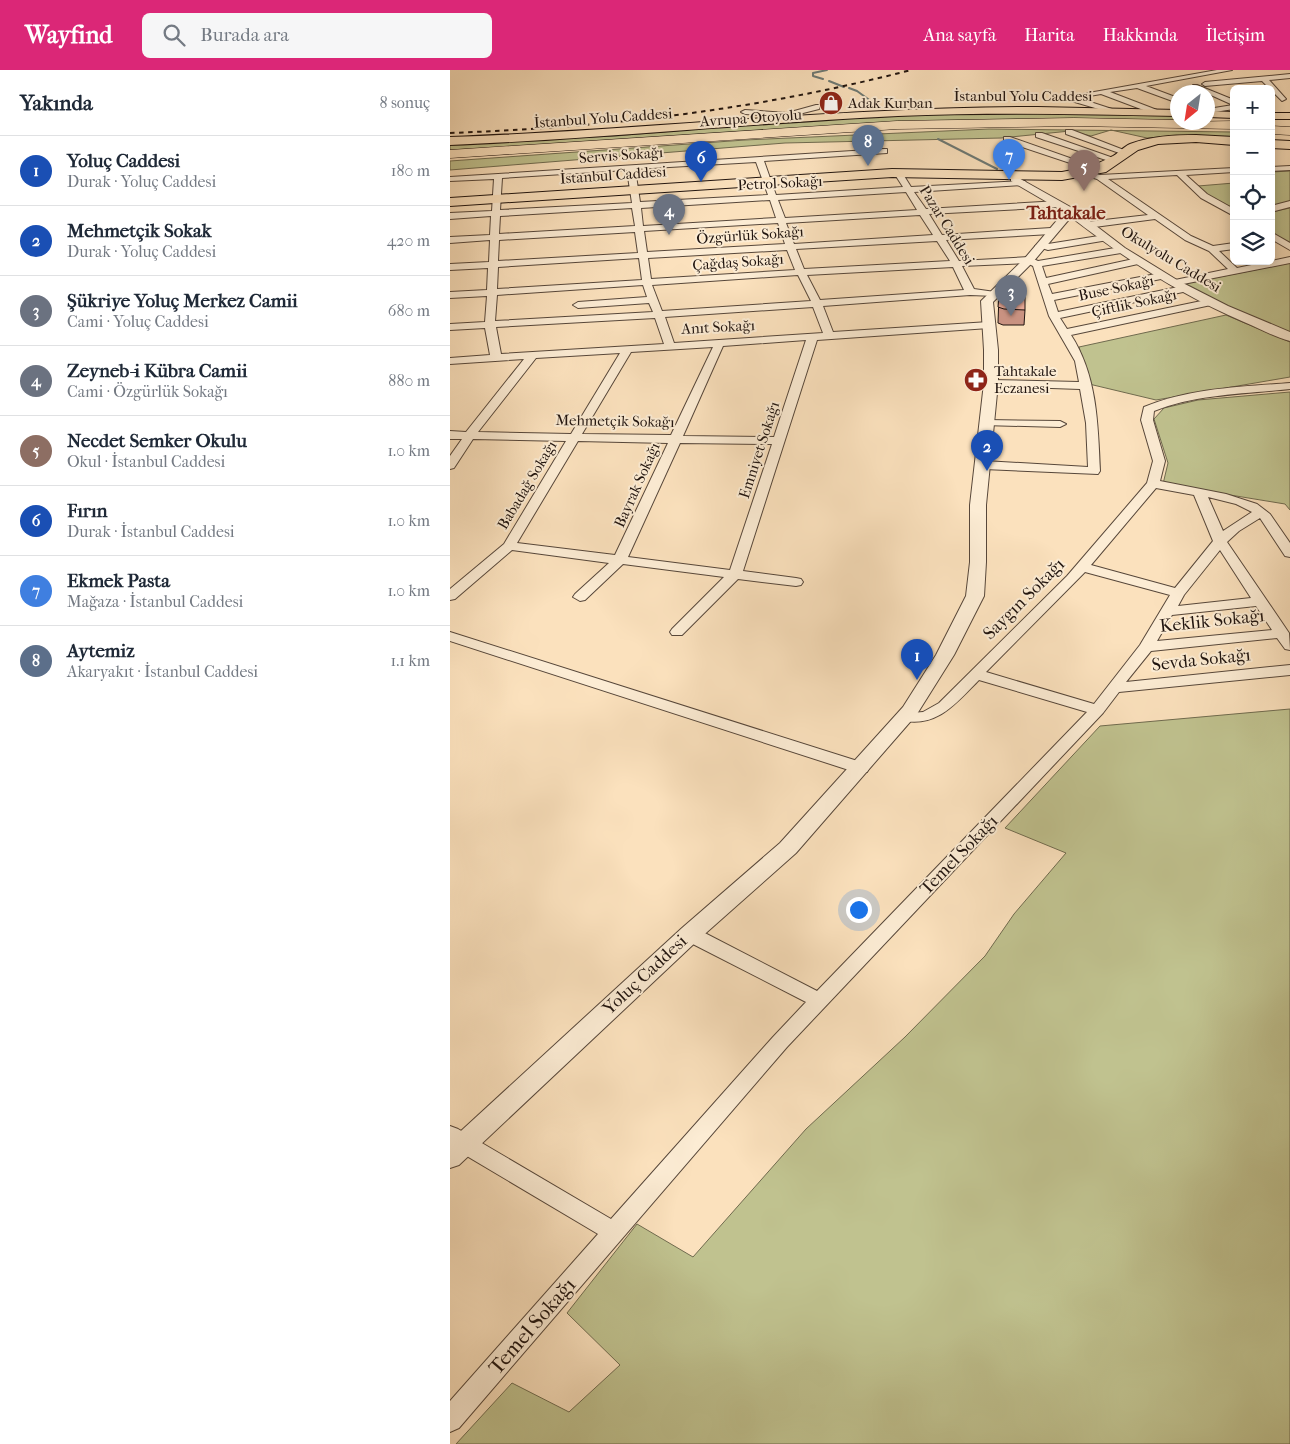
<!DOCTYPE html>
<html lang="tr">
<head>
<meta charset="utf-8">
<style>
	body { margin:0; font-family:"IM FELL French Canon",serif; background:#f6f6f7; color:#1f2937 }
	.controls { position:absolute; right:15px; top:15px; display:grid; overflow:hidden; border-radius:8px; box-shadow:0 2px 12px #0003 }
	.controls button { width:45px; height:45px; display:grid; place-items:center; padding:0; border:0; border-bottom:1px solid #e0e1e3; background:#fff; color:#1f2937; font:25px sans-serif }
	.compass { position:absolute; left:720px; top:15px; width:45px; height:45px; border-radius:50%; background:#fff; box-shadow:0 2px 12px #0003; rotate:210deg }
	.you { position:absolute; left:408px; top:839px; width:18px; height:18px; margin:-12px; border:4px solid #fff; border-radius:50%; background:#1a73e8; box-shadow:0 0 0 8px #1a73e833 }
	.badge { display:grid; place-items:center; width:32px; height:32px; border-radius:50%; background:#db2777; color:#fff; font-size:16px; font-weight:700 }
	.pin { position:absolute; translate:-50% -41px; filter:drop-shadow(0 1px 2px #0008) }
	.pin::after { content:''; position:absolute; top:26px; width:18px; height:15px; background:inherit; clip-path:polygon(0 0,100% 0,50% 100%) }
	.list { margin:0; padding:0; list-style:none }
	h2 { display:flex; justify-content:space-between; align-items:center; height:65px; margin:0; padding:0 20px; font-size:21px }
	h2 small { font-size:16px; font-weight:400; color:#747a83 }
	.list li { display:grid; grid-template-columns:32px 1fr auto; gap:15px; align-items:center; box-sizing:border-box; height:70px; padding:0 20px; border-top:1px solid #e0e1e3 }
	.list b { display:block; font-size:19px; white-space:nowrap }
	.list p { margin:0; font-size:16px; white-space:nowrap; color:#747a83 }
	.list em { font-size:16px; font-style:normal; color:#747a83 }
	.icon { flex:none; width:28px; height:28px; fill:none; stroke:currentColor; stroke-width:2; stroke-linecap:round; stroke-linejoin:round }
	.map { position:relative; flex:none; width:840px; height:1374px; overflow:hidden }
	header { display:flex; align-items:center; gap:30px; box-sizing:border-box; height:70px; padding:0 25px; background:#db2777; color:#fff }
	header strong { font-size:24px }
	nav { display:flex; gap:28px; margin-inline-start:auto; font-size:18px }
	.search { width:350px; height:45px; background:#f6f6f7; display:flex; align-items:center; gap:12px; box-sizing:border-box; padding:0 18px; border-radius:8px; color:#747a83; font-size:19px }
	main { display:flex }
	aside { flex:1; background:#fff }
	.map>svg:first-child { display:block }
	.green { fill:#c0c28f; stroke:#706b4f }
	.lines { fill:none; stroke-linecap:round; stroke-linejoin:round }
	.stream { stroke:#6d7974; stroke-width:2 }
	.minor-casing { stroke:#57473a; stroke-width:2 }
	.tertiary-casing { stroke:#57473a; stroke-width:2 }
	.primary-casing { stroke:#20140f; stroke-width:2 }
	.motorway-casing { stroke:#20140f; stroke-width:1 }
	.minor { fill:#fcecd4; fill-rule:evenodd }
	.tertiary { fill:#fcecd4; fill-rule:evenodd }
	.primary { fill:#fbe1bd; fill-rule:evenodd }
	.motorway { fill:#fbe1bd; fill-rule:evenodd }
	.rail { stroke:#20140f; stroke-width:2; stroke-dasharray:4.5 4.5; stroke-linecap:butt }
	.wall { fill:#c99281; stroke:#20140f }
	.building { fill:#eaaa96; stroke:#20140f }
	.labels { text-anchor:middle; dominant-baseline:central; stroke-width:4; stroke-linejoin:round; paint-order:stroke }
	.far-street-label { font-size:15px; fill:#20140f; stroke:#fcecd4 }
	.far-poi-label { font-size:15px; fill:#20140f; stroke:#fcecd4; text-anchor:start }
	.street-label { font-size:18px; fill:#20140f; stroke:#fcecd4 }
	.far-district-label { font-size:19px; font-weight:bold; fill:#7a1f14; stroke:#fcecd4 }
	.near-street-label { font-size:21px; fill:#20140f; stroke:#fcecd4 }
</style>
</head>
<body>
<header>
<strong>Wayfind</strong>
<div class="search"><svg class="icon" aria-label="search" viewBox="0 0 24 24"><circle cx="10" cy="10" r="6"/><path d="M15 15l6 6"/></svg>Burada ara</div>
<nav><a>Ana sayfa</a><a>Harita</a><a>Hakkında</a><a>İletişim</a></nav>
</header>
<main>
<aside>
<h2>Yakında<small>8 sonuç</small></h2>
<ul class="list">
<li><span class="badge" style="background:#1a4fb4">1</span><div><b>Yoluç Caddesi</b><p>Durak · Yoluç Caddesi</p></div><em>180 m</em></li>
<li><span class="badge" style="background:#1a4fb4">2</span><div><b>Mehmetçik Sokak</b><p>Durak · Yoluç Caddesi</p></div><em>420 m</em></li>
<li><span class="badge" style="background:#6b7280">3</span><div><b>Şükriye Yoluç Merkez Camii</b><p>Cami · Yoluç Caddesi</p></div><em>680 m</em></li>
<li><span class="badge" style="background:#6b7280">4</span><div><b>Zeyneb-i Kübra Camii</b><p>Cami · Özgürlük Sokağı</p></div><em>880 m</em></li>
<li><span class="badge" style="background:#8d6e63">5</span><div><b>Necdet Semker Okulu</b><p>Okul · İstanbul Caddesi</p></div><em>1.0 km</em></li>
<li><span class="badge" style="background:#1a4fb4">6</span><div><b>Fırın</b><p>Durak · İstanbul Caddesi</p></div><em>1.0 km</em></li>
<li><span class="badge" style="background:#3f7fe0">7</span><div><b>Ekmek Pasta</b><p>Mağaza · İstanbul Caddesi</p></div><em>1.0 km</em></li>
<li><span class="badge" style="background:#5c6f8a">8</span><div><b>Aytemiz</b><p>Akaryakıt · İstanbul Caddesi</p></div><em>1.1 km</em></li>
</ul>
</aside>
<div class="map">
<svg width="840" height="1374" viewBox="0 0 840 1374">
	<rect width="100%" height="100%" fill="#fbe1bd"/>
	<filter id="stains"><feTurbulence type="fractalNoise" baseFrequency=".004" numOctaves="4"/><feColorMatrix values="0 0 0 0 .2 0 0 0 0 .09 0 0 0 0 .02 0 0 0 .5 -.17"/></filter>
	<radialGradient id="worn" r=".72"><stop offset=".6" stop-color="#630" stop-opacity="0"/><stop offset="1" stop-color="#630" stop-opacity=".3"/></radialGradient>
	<!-- green -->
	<path class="green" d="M564,41L728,45L727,50L537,51L0,80V73L166,66L351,50Z
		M539,59L784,62V68L726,66L697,68L661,60L641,66L620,61L551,68L335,73L0,100V91L295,70Z
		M840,101V132L821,137V102Z
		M784,113V138L765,131L748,116Z
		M840,138V173L821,162V142Z
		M840,193V264L805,250L734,214Z
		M776,245L840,272V307L706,330L639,314L629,277Z
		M840,322V440L835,434L713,414L718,393L704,349L714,338L748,330Z
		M840,639V1374H6L62,1313L119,1342L170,1295L117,1243L187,1154L243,1187L356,1059L455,967L535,886L564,844L616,783L555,758L650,656Z"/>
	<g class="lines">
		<!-- stream -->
		<path class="stream" d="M373,9L363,6V3L377,0
			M379,11L394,17
			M399,18L407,21L429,37
			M488,69L547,99"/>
		<!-- minor casing -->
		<g class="minor-casing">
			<path id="minor" d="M767,0H782L696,16L728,28V33L687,18L660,22L707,40L708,42L704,44L651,24L628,28L662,39V43L618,30L609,31L605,29Z
				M840,4V8L819,10L836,29L832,31L812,11L755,16L752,14L755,12Z
				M743,15H747L784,30V39L758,43V39L783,35L743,17Z
				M366,35H369V39L337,47L295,44L291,42L295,40L337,43Z
				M616,60H622L679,82L672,84L616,64Z
				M586,63H592L669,90L662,92L586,67Z
				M554,67H560L651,99L644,101L554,71Z
				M434,79H437V83L314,91L326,125L453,117L444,103L448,101H451L461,117L575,111L576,113L572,115L464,122L476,139L609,131L613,134L609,137L479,144L492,165L601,158L605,161L601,164L496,170L509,191L579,187L588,191L671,177L676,180L671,183L592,196L596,208L688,188L693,191L688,194L598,214L602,224L711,203L716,206L711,209L604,230L608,242L733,216L738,219L733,222L610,248L617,259L761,229L766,232L761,235L621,265C647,305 648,354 650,401L648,404L534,399L528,395L534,391L638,397L636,353L630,319L541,316L535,313L541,310L629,312L625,291L599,246L583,196L577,193L512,196L524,219L545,222V226L520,225L373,236L383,262L539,252L544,255L539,258L367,270L293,501L346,508L351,509L353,512L351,515L346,516L288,509L232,565H222L220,562L222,559L274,507L173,494L135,530L130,531L123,527L125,524L159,493L62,480L5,529L0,530V519L54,474L116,371L23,369L4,398L0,399V386L12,369H0V361L16,362L74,289L0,294V288L40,285L35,258L0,260V254L35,252L37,226L0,228V222L37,220L38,198L0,200V194L39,192L40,170L0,173V167L40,165L41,146L0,149V143L42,141L44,109L0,111V107ZM306,92L318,125L190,132L185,99ZM177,100L182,133L50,140L52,108ZM456,122L467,140L335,148L328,130ZM320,130L326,148L193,156L191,138ZM182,138L185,156L49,164L50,146ZM470,145L483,165L344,174L336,153ZM328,153L335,174L197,182L194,161ZM185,162L188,183L48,191L49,170ZM487,171L500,191L354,199L346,179ZM337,180L345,200L201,209L198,188ZM189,188L192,210L47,219L48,197ZM503,197L514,220L370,230L357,205ZM348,205L361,231L212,241L202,215ZM193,215L197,227L128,232L123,235L128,238L199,233L203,242L45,251L47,225ZM363,237L373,263L224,273L215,247ZM205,248L214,274L51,284L46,257ZM356,270L324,367L233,366L273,276ZM263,277L221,365L132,364L181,282ZM170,283L121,364L28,362L86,288ZM128,371L218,373L165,485L67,473ZM230,373L322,374L280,500L178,487Z
				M840,96V100L821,101V97Z
				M784,98V102L736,105L757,124L784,139V146L751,128L727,105L658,109L741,166L763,176L784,173V179L769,181L787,198L840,187V193L723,216L718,213L720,211L778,199L759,181L735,170L705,149L637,158L633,155L637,152L698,145L647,109L631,104V100L650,105Z
				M840,131V137L821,142V136Z
				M821,162L840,173V180L821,169Z
				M655,165L658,166V170L598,180L585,176L590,173L598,174Z
				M840,313V319C794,324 747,324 704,341L703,350L715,391L710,411L776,424L807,434L820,444L840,473V487L835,486L810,448L789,461L777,472L839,563L840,580L835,579L827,568L701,581L676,612L840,595V605L669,622L653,643L337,977L9,1358L0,1362V1331L148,1164L0,1076V1056L8,1059L161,1149L323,967L356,932L233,869L231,864L233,859L240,858L247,859L367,921L637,642L529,610C506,633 487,659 450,650L448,647L450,644L473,642L489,633L617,506L697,413L703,391L691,350L694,337C741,318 790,317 840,313ZM706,418L744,425L763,471L725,518L641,495ZM758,427L786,434L802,442L773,461ZM770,480L801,528L728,536L734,525ZM635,502L720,525L690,575L644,634L536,602ZM806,536L822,560L707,571L722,545Z
				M537,350L610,351L616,354L610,357L533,355L531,353L533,351Z
				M0,562L417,694L419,698L417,702H405L0,571Z"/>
		</g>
		<!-- tertiary casing -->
		<g class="tertiary-casing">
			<path id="tertiary" d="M565,106L624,139L675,178L727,210L778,236L840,262V271C824,267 809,258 794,252C731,225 675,189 621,147L583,192L543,232L548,280V313L536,435V492L534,526L504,585L467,644L346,783L248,870L9,1095L0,1098V1071L232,858L330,773L453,637L486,585L516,526L520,492V435L534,313V280L531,231L575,188L614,142L561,111V107Z"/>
		</g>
		<!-- primary casing -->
		<g class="primary-casing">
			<path id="primary" d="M588,37L728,40V46C634,44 541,42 448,46C299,53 150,69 0,75V67C196,60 391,37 588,37Z
				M758,41L784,42V48L758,47Z
				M821,43H840V49H821Z
				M746,65L784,67V75L746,72L708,74L688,80L656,102L612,110L442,107L0,136V128L442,99L612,102C629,99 645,96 661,87C668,84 673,77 680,74C701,66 724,65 746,65Z
				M821,70L840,71V79L821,78Z"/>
		</g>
		<!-- motorway casing -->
		<g class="motorway-casing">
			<path id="motorway" d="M624,48L728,50V52L784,51V59L624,56L447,59L0,88V80L447,51Z
				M821,56L840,57V65L821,64Z"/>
		</g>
		<!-- minor -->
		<use href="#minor" class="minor"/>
		<!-- tertiary -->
		<use href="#tertiary" class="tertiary"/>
		<!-- primary -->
		<use href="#primary" class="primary"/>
		<!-- motorway -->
		<use href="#motorway" class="motorway"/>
		<!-- rail -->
		<path class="rail" d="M0,63C160,57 306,40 461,0"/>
	</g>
	<!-- wall -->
	<path class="wall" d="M549,224L575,240L574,255H553L548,253Z"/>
	<!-- building -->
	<path class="building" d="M549,224H575V240L554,239L548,237Z"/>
	<!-- icons -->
	<defs>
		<g id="shop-disc" transform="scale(1.25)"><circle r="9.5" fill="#8f2418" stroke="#fcecd4"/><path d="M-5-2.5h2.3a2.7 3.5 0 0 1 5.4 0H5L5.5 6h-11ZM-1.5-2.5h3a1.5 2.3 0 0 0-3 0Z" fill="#fff"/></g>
		<g id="pharmacy-disc" transform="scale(1.25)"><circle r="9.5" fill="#8f2418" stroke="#fcecd4"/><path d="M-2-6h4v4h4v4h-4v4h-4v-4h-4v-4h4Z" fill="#fff"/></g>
	</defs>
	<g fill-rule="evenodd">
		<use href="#shop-disc" x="381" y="33"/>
		<use href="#pharmacy-disc" x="526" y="310"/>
	</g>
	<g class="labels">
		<!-- far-street labels -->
		<g class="far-street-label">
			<text x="573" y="26">İstanbul Yolu Caddesi</text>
			<text transform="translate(153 48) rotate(-4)">İstanbul Yolu Caddesi</text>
			<text transform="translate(301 48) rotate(-4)">Avrupa Otoyolu</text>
			<text transform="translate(171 85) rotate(-4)">Servis Sokağı</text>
			<text transform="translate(163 105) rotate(-4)">İstanbul Caddesi</text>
			<text transform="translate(330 113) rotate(-3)">Petrol Sokağı</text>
			<text transform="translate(497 155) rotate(58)">Pazar Caddesi</text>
			<text transform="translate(300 165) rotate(-4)">Özgürlük Sokağı</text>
			<text transform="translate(721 189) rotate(31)">Okulyolu Caddesi</text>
			<text transform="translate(288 192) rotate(-4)">Çağdaş Sokağı</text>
			<text transform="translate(666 218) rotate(-12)">Buse Sokağı</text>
			<text transform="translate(684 233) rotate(-12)">Çiftlik Sokağı</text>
			<text transform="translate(268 257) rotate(-3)">Anıt Sokağı</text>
			<text transform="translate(165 351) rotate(1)">Mehmetçik Sokağı</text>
			<text transform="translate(309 380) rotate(-72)">Emniyet Sokağı</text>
			<text transform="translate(77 415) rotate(-59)">Babadağ Sokağı</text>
			<text transform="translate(187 415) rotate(-66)">Bayrak Sokağı</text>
		</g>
		<!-- far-poi labels -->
		<g class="far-poi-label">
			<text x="398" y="33">Adak Kurban</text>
			<text x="544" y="301">Tahtakale<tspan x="544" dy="17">Eczanesi</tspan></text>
		</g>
		<!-- street labels -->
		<g class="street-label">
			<text transform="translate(574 529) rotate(-45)">Saygın Sokağı</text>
			<text transform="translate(762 551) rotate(-6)">Keklik Sokağı</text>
			<text transform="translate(751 590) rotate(-6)">Sevda Sokağı</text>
			<text transform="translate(509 785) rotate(-46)">Temel Sokağı</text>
			<text transform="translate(195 905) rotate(-43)">Yoluç Caddesi</text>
		</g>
		<!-- far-district labels -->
		<g class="far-district-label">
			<text x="616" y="143">Tahtakale</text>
		</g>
		<!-- near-street labels -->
		<g class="near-street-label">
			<text transform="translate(82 1256) rotate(-49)">Temel Sokağı</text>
		</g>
	</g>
	<rect width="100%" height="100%" filter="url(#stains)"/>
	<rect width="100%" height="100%" fill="url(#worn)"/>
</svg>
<div class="controls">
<button>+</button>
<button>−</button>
<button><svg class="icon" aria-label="locate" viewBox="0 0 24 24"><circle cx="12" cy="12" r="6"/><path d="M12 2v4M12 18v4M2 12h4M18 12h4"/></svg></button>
<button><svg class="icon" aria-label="layers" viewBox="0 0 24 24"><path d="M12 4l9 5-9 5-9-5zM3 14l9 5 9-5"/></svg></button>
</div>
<svg class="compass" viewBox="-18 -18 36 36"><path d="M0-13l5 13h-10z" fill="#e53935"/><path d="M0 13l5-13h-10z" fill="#747a83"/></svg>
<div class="you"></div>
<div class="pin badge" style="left:467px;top:610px;background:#1a4fb4">1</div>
<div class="pin badge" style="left:537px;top:401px;background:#1a4fb4">2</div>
<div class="pin badge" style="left:561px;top:246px;background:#6b7280">3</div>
<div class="pin badge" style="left:219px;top:165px;background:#6b7280">4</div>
<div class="pin badge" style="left:634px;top:121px;background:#8d6e63">5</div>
<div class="pin badge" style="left:251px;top:112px;background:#1a4fb4">6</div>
<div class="pin badge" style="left:559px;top:110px;background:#3f7fe0">7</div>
<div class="pin badge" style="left:418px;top:96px;background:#5c6f8a">8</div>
</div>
</main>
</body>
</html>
